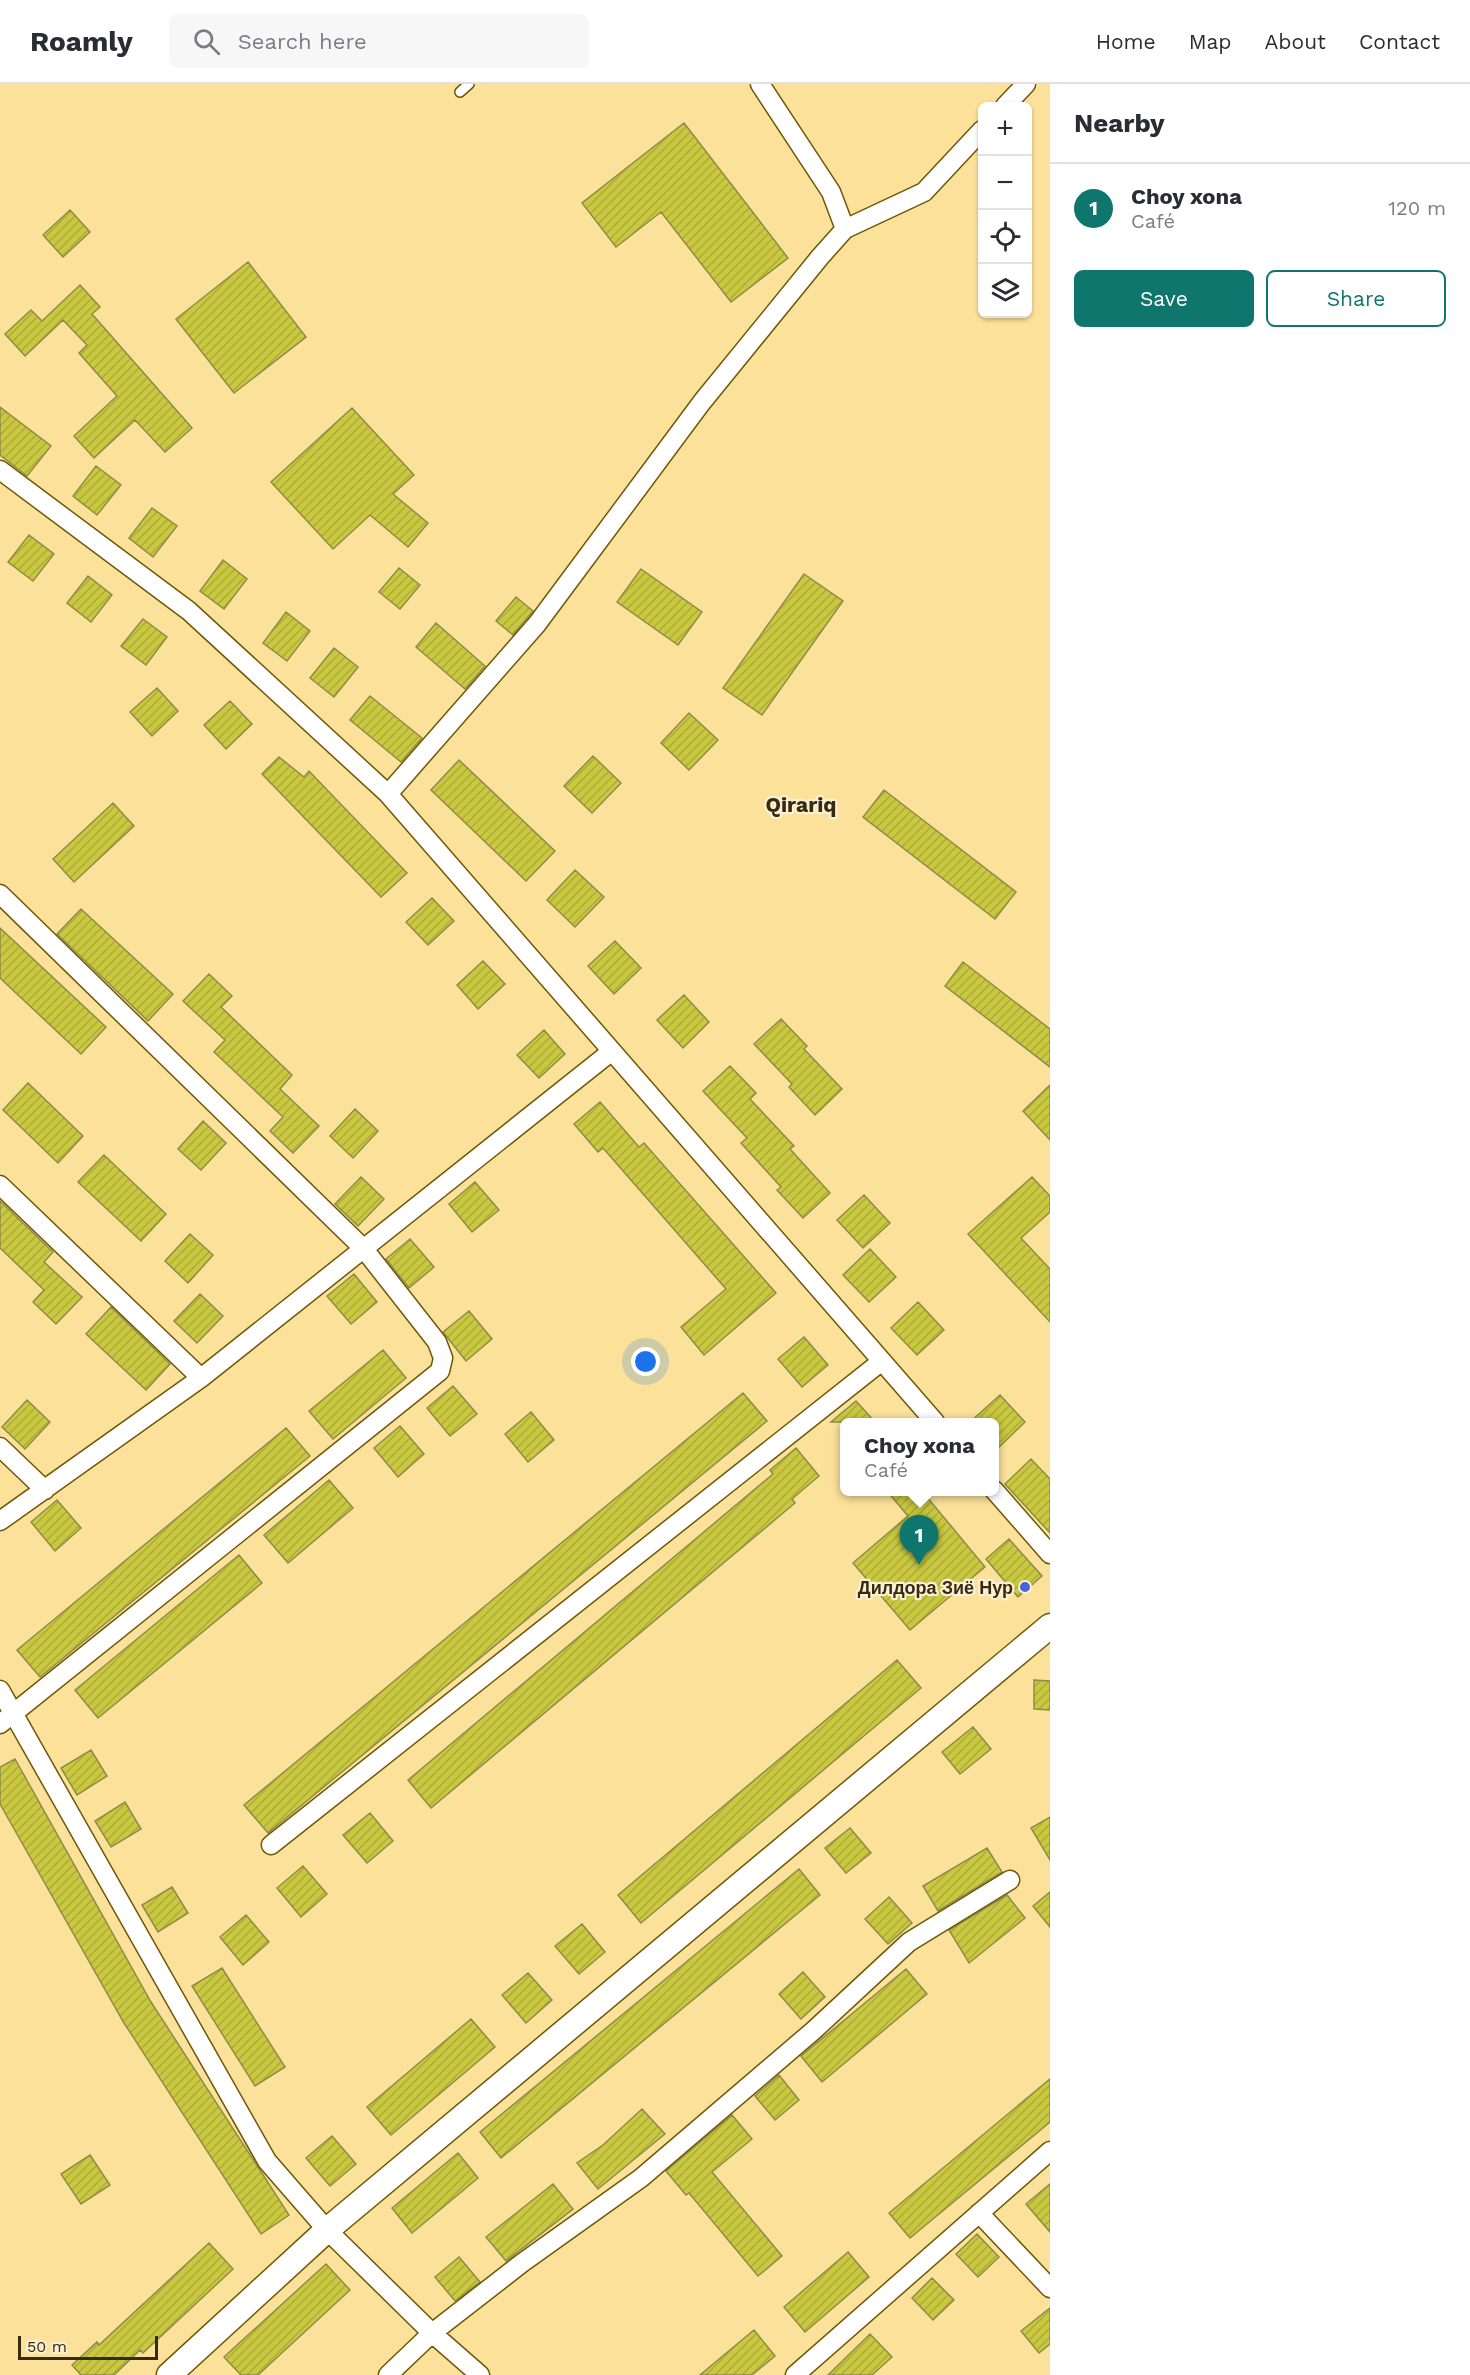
<!DOCTYPE html>
<html lang="en">
<head>
<meta charset="utf-8">
<style>
	body { margin:0; font-family:"Work Sans",sans-serif; background:#f7f7f7; color:#2b2b33 }
	.controls { position:absolute; right:18px; top:18px; display:grid; overflow:hidden; border-radius:9px; box-shadow:0 2px 4px #0004 }
	.controls button { width:54px; height:54px; display:grid; place-items:center; padding:0; border:0; border-bottom:2px solid #e1e1e2; background:#fff; color:#2b2b33; font:30px sans-serif }
	.scale { position:absolute; left:18px; bottom:15px; width:140px; box-sizing:border-box; padding-left:6px; border:3px solid #362b0e; border-top:0; font-size:16px; line-height:21px; white-space:nowrap; color:#362b0e; -webkit-text-stroke:4px #fbf0d5; paint-order:stroke }
	.you { position:absolute; left:646px; top:1278px; width:21px; height:21px; margin:-15px; border:4px solid #fff; border-radius:50%; background:#1a73e8; box-shadow:0 0 0 9px #1a73e833 }
	.badge { display:grid; place-items:center; width:39px; height:39px; border-radius:50%; background:#0f766e; color:#fff; font-size:20px; font-weight:700 }
	.pin { position:absolute; translate:-50% -50px; filter:drop-shadow(0 2px 3px #0008) }
	.pin::after { content:''; position:absolute; top:32px; width:21px; height:18px; background:inherit; clip-path:polygon(0 0,100% 0,50% 100%) }
	.popup { position:absolute; left:840px; top:1334px; width:159px; height:78px; box-sizing:border-box; display:grid; place-content:center; border-radius:9px; background:#fff; filter:drop-shadow(0 2px 4px #0005); font-size:20px; white-space:nowrap; color:#7c7c81 }
	.popup b { font-size:22px; color:#2b2b33 }
	.popup::after { content:''; position:absolute; left:50%; top:100%; margin-left:-12px; border:12px solid transparent; border-top-color:#fff }
	.list { margin:0; padding:0; list-style:none }
	h2 { display:flex; justify-content:space-between; align-items:center; height:78px; margin:0; padding:0 24px; font-size:26px }
	h2 small { font-size:20px; font-weight:400; color:#7c7c81 }
	.list li { display:grid; grid-template-columns:39px 1fr auto; gap:18px; align-items:center; box-sizing:border-box; height:90px; padding:0 24px; border-top:2px solid #e1e1e2 }
	.list b { display:block; font-size:22px; white-space:nowrap }
	.list p { margin:0; font-size:20px; white-space:nowrap; color:#7c7c81 }
	.list em { font-size:20px; font-style:normal; color:#7c7c81 }
	.actions { display:flex; gap:12px; padding:18px 24px }
	.actions a { flex:1; padding:14px 0; border:2px solid #0f766e; border-radius:9px; text-align:center; font-size:21px; color:#0f766e }
	.actions .main { background:#0f766e; color:#fff }
	.icon { flex:none; width:33px; height:33px; fill:none; stroke:currentColor; stroke-width:2; stroke-linecap:round; stroke-linejoin:round }
	.map { position:relative; flex:none; width:1050px; height:2291px; overflow:hidden }
	header { display:flex; align-items:center; gap:36px; box-sizing:border-box; height:84px; padding:0 30px; background:#fff; border-bottom:2px solid #e1e1e2 }
	header strong { font-size:28px }
	nav { display:flex; gap:33px; margin-inline-start:auto; font-size:21px }
	.search { width:420px; height:54px; background:#f7f7f7; display:flex; align-items:center; gap:15px; box-sizing:border-box; padding:0 21px; border-radius:9px; color:#7c7c81; font-size:22px }
	main { display:flex }
	aside { flex:1; background:#fff }
	.map>svg:first-child { display:block }
	.building { fill:url(#building-hatch); stroke:#8d8d46; stroke-width:1.5 }
	.lines { fill:none; stroke-linecap:round; stroke-linejoin:round }
	.lane-casing { stroke:#705706; stroke-width:12 }
	.street-casing { stroke:#705706; stroke-width:21 }
	.secondary-casing { stroke:#705706; stroke-width:27 }
	.lane { stroke:#fff; stroke-width:9 }
	.street { stroke:#fff; stroke-width:18 }
	.secondary { stroke:#fff; stroke-width:24 }
	.poi-dot { fill:#4865d9; stroke:#fbf0d5; stroke-width:2 }
	.labels { text-anchor:middle; dominant-baseline:central; stroke-width:4.5; stroke-linejoin:round; paint-order:stroke }
	.poi-label { font-size:18px; font-weight:bold; fill:#362b0e; stroke:#fbf0d5; text-anchor:end }
	.quarter-label { font-size:21px; font-weight:bold; fill:#362b0e; stroke:#fbf0d5 }
</style>
</head>
<body>
<header>
<strong>Roamly</strong>
<div class="search"><svg class="icon" aria-label="search" viewBox="0 0 24 24"><circle cx="10" cy="10" r="6"/><path d="M15 15l6 6"/></svg>Search here</div>
<nav><a>Home</a><a>Map</a><a>About</a><a>Contact</a></nav>
</header>
<main>
<div class="map">
<svg width="1050" height="2291" viewBox="0 0 1050 2291">
	<defs>
		<pattern id="building-hatch" width="6" height="6" patternUnits="userSpaceOnUse" patternTransform="scale(1.5)"><rect width="6" height="6" fill="#c9c840"/><path d="M-1 1l2-2M0 6l6-6M5 7l2-2" fill="none" stroke="#adac37"/></pattern>
	</defs>
	<rect width="100%" height="100%" fill="#fce19a"/>
	<!-- building -->
	<path class="building" d="M684,39L788,174L731,218L661,128L616,163L582,119Z
		M70,126L90,148L63,173L43,151Z
		M248,178L306,253L234,309L176,235Z
		M80,201L100,223L92,230L192,344L165,368L135,336L94,374L74,352L117,312L79,269L87,261L63,236L25,272L5,250L31,226L42,237Z
		M0,323L51,362L27,392L0,371Z
		M352,324L414,391L393,410L428,439L408,463L370,431L333,465L271,398Z
		M96,382L121,401L97,431L73,412Z
		M152,424L177,442L153,473L129,454Z
		M29,451L54,470L33,497L8,478Z
		M223,476L247,495L224,525L200,507Z
		M399,484L420,501L400,525L379,508Z
		M641,485L702,528L678,561L617,518Z
		M804,490L843,517L762,631L723,604Z
		M88,492L112,511L91,538L67,519Z
		M516,513L533,527L513,551L496,537Z
		M286,528L310,547L287,577L263,559Z
		M143,535L167,553L146,581L121,562Z
		M436,539L485,582L465,605L416,563Z
		M334,564L358,583L334,613L310,594Z
		M157,604L178,627L152,652L130,628Z
		M370,612L422,654L401,678L350,636Z
		M230,617L252,640L226,665L204,641Z
		M689,629L718,656L689,686L661,659Z
		M593,672L621,699L592,729L564,702Z
		M279,673L304,693L309,687L407,789L381,813L262,690Z
		M459,676L555,767L526,797L431,706Z
		M884,706L1016,808L995,835L863,733Z
		M113,719L134,742L74,798L53,775Z
		M575,786L604,813L575,843L547,816Z
		M432,814L454,837L428,861L406,838Z
		M81,825L173,910L148,937L57,850Z
		M0,844L106,943L81,970L0,894Z
		M615,857L641,884L614,910L588,882Z
		M483,877L505,900L478,925L457,901Z
		M963,878L1050,945V983L945,902Z
		M209,890L232,912L221,923L292,991L280,1005L319,1042L293,1069L270,1047L283,1033L214,968L225,956L183,917Z
		M684,911L709,938L683,964L657,936Z
		M781,935L807,962L804,965L842,1005L815,1031L789,1003L792,1000L754,960Z
		M544,946L565,970L539,994L517,971Z
		M730,982L756,1009L750,1015L794,1062L790,1065L830,1109L803,1134L777,1106L781,1103L741,1059L747,1054L703,1007Z
		M28,999L83,1052L58,1079L3,1026Z
		M1050,1001V1056L1023,1027Z
		M600,1018L639,1063L644,1059L776,1209L704,1271L681,1243L726,1205L603,1064L598,1068L574,1040Z
		M355,1025L378,1047L353,1074L330,1052Z
		M203,1037L226,1059L201,1086L178,1065Z
		M104,1071L166,1130L141,1157L78,1098Z
		M361,1093L384,1115L358,1142L335,1120Z
		M1032,1093L1050,1112V1128L1021,1154L1050,1185V1238L968,1150Z
		M475,1098L499,1126L472,1148L449,1120Z
		M864,1111L890,1139L863,1164L837,1136Z
		M0,1117L53,1168L44,1178L82,1213L56,1240L33,1218L44,1206L0,1164Z
		M190,1150L213,1171L188,1199L165,1177Z
		M410,1155L434,1183L409,1204L386,1175Z
		M870,1165L896,1193L869,1218L843,1191Z
		M354,1190L377,1218L351,1240L327,1212Z
		M200,1210L223,1232L197,1259L174,1237Z
		M918,1218L944,1246L917,1271L891,1244Z
		M111,1223L170,1280L146,1306L86,1250Z
		M469,1227L492,1255L466,1277L443,1248Z
		M804,1253L828,1281L802,1303L778,1275Z
		M383,1266L406,1294L333,1355L309,1327Z
		M453,1302L477,1330L450,1352L427,1324Z
		M743,1309L767,1337L268,1749L244,1721Z
		M1000,1311L1025,1338L994,1368V1338H970Z
		M27,1316L50,1338L25,1365L2,1343Z
		M856,1317L875,1338H831Z
		M531,1328L554,1356L528,1378L505,1350Z
		M400,1342L424,1370L398,1393L374,1364Z
		M286,1344L310,1372L40,1593L17,1566Z
		M796,1364L819,1392L792,1415L795,1419L431,1724L408,1696L773,1390L770,1386Z
		M1031,1375L1050,1395V1449L1005,1400Z
		M329,1396L353,1424L288,1479L264,1451Z
		M887,1407H922L985,1483L910,1546L853,1479L908,1432Z
		M57,1416L81,1444L55,1467L31,1438Z
		M1009,1455L1042,1492L1018,1513L986,1475Z
		M239,1471L262,1499L98,1634L75,1606Z
		M897,1576L921,1604L641,1839L618,1811Z
		M1034,1596L1050,1597V1626L1034,1625Z
		M973,1643L991,1665L960,1690L942,1668Z
		M91,1666L107,1692L77,1711L61,1684Z
		M15,1675L151,1918L289,2131L261,2150L124,1939L0,1720V1683Z
		M125,1718L141,1745L111,1763L95,1737Z
		M370,1729L393,1757L367,1779L343,1751Z
		M1050,1733V1776L1031,1744Z
		M850,1744L871,1769L846,1789L825,1764Z
		M987,1764L1002,1788L938,1827L923,1802Z
		M303,1782L327,1810L301,1833L277,1804Z
		M799,1785L820,1811L501,2074L480,2048Z
		M172,1803L188,1829L158,1848L142,1821Z
		M1050,1808V1843L1033,1822Z
		M1007,1811L1025,1834L969,1879L949,1846Z
		M889,1813L912,1839L888,1860L865,1835Z
		M246,1831L269,1858L243,1881L220,1853Z
		M582,1840L605,1868L579,1890L555,1862Z
		M222,1884L285,1983L255,2002L192,1902Z
		M906,1885L927,1910L822,1998L801,1972Z
		M803,1888L825,1913L801,1935L779,1910Z
		M528,1889L552,1916L526,1939L502,1911Z
		M471,1935L495,1963L391,2051L367,2023Z
		M779,1991L799,2016L775,2036L755,2012Z
		M1050,1995V2038L910,2154L889,2129Z
		M642,2025L665,2050L598,2105L577,2079L603,2061Z
		M732,2031L752,2055L712,2088L782,2172L758,2192L689,2109L686,2111L666,2087Z
		M332,2052L356,2080L330,2102L306,2074Z
		M458,2069L478,2094L412,2149L392,2124Z
		M90,2071L110,2101L81,2120L61,2090Z
		M553,2100L573,2125L506,2177L486,2153Z
		M1050,2100V2148L1026,2120Z
		M977,2150L999,2173L978,2193L956,2170Z
		M209,2159L233,2185L143,2269L140,2266L114,2291H81L72,2281L97,2258L99,2261Z
		M848,2168L869,2193L805,2248L784,2223Z
		M459,2173L480,2198L455,2217L435,2193Z
		M326,2180L350,2206L258,2291H241L224,2273Z
		M932,2194L954,2216L933,2236L912,2214Z
		M1050,2224V2260L1039,2269L1021,2247Z
		M754,2246L775,2272L752,2291H700Z
		M870,2250L892,2273L872,2291H828Z"/>
	<g class="lines">
		<!-- lane casing -->
		<g class="lane-casing">
			<path id="lane" d="M460,8L469,0"/>
		</g>
		<!-- street casing -->
		<g class="street-casing">
			<path id="street" d="M760,0L831,108L845,145
				M1005,22L1026,0
				M0,386L189,527L388,710L935,1338
				M388,710L537,540L702,318L820,173L845,145L924,108L982,46
				M0,810L364,1165L437,1258L443,1274L440,1287L0,1640
				M0,1101L201,1294
				M0,1363L45,1406
				M994,1406L1050,1470
				M0,1437L201,1294L612,967
				M0,1606L267,2077L327,2146L432,2249L480,2291
				M271,1761L882,1277
				M979,2129L1050,2204
				M388,2291L432,2249L522,2179L641,2094L813,1947L909,1858L1010,1796
				M795,2291L1050,2067"/>
		</g>
		<!-- secondary casing -->
		<g class="secondary-casing">
			<path id="secondary" d="M169,2291L327,2146L1050,1542"/>
		</g>
		<!-- lane -->
		<use href="#lane" class="lane"/>
		<!-- street -->
		<use href="#street" class="street"/>
		<!-- secondary -->
		<use href="#secondary" class="secondary"/>
	</g>
	<!-- markers -->
	<circle class="poi-dot" cx="1025" cy="1503" r="6"/>
	<g class="labels">
		<!-- poi labels -->
		<g class="poi-label">
			<text x="1013" y="1503">Дилдора Зиё Нур</text>
		</g>
		<!-- quarter labels -->
		<g class="quarter-label">
			<text x="801" y="720">Qirariq</text>
		</g>
	</g>
</svg>
<div class="controls">
<button>+</button>
<button>−</button>
<button><svg class="icon" aria-label="locate" viewBox="0 0 24 24"><circle cx="12" cy="12" r="6"/><path d="M12 2v4M12 18v4M2 12h4M18 12h4"/></svg></button>
<button><svg class="icon" aria-label="layers" viewBox="0 0 24 24"><path d="M12 4l9 5-9 5-9-5zM3 14l9 5 9-5"/></svg></button>
</div>
<div class="scale">50 m</div>
<div class="you"></div>
<div class="pin badge" style="left:919px;top:1481px">1</div>
<div class="popup"><b>Choy xona</b>Café</div>
</div>
<aside>
<h2>Nearby<small></small></h2>
<ul class="list">
<li><span class="badge">1</span><div><b>Choy xona</b><p>Café</p></div><em>120 m</em></li>
</ul>
<div class="actions"><a class="main">Save</a><a>Share</a></div>
</aside>
</main>
</body>
</html>
